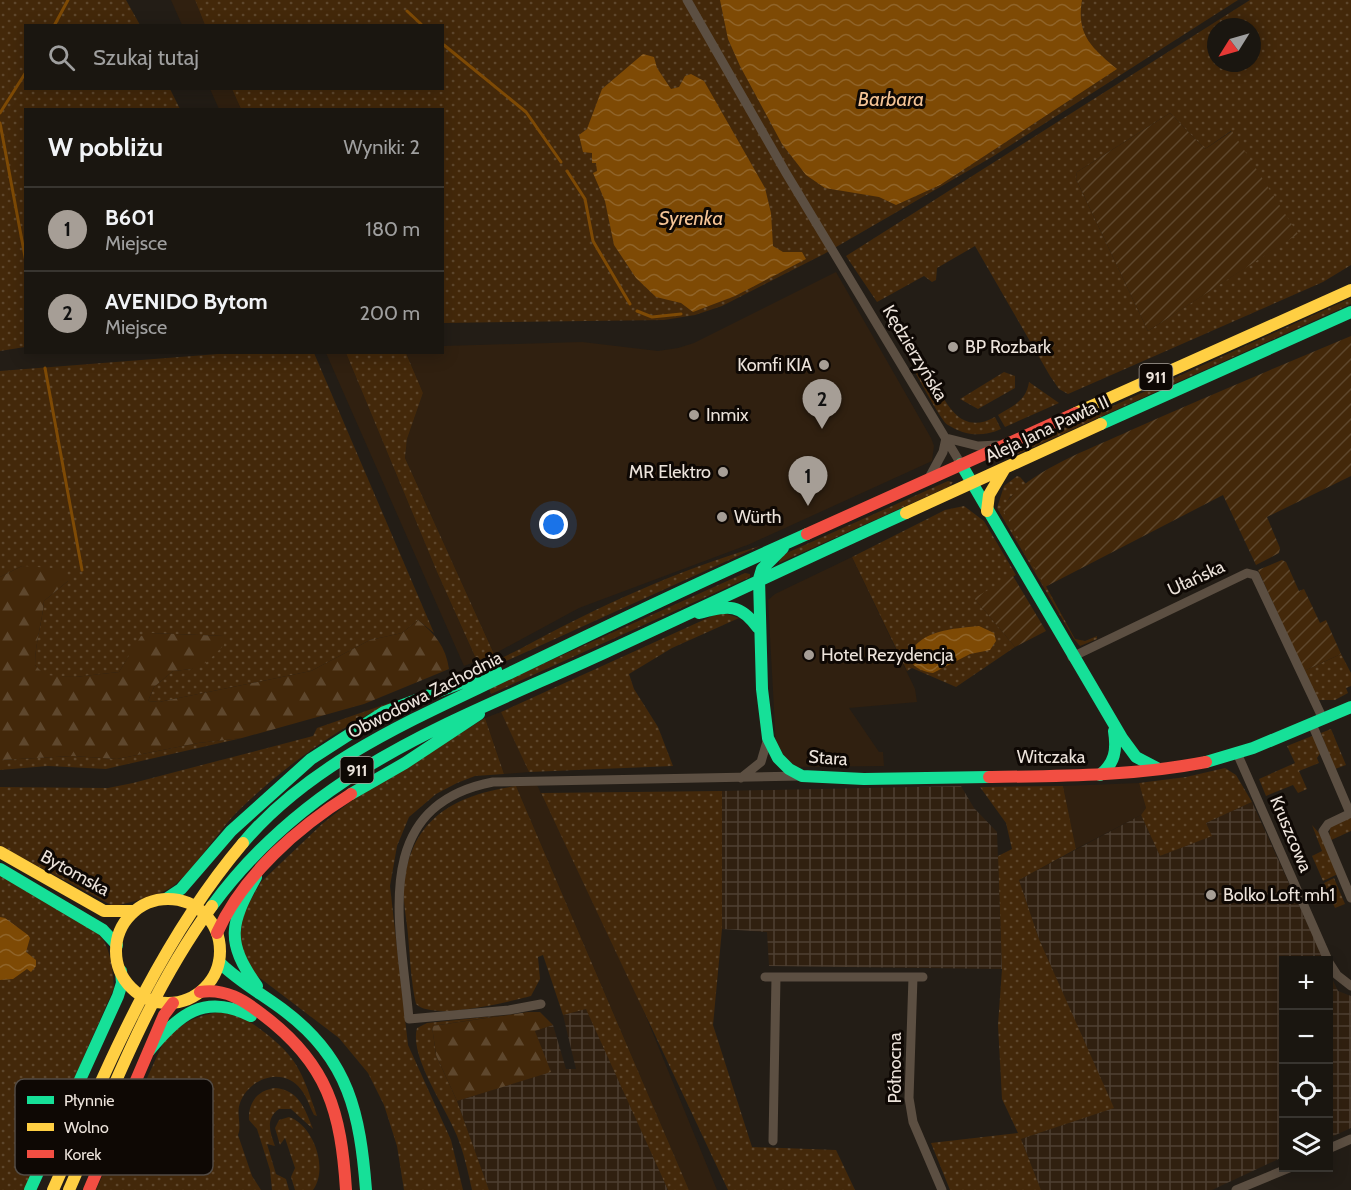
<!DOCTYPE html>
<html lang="pl">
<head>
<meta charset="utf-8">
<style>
	body { margin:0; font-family:Cabin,sans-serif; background:#27231e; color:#f1f3f6 }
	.controls { position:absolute; right:18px; bottom:18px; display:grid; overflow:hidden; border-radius:0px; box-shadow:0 3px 15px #0003 }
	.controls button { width:54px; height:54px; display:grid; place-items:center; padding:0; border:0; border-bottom:2px solid #383530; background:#1a1610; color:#f1f3f6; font:30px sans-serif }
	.compass { position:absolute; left:1207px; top:18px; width:54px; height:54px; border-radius:50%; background:#1a1610; box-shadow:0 3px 15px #0003; rotate:233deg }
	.you { position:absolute; left:554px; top:525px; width:21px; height:21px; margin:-15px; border:4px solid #fff; border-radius:50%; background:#1a73e8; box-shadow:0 0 0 9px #1a73e833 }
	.badge { display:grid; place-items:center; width:39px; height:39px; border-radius:50%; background:#a69e96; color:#111; font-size:20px; font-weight:700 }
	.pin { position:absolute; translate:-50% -50px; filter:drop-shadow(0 2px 3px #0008) }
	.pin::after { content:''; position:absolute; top:32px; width:21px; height:18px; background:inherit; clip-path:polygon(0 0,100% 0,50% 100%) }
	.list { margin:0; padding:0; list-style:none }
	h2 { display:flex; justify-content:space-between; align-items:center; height:78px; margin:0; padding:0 24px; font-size:26px }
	h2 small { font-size:20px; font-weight:400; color:#9f9f9f }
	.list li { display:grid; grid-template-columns:39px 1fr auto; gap:18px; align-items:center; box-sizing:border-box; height:84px; padding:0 24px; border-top:2px solid #383530 }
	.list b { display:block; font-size:22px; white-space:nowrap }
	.list p { margin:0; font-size:20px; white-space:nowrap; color:#9f9f9f }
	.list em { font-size:20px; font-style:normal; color:#9f9f9f }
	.icon { flex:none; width:33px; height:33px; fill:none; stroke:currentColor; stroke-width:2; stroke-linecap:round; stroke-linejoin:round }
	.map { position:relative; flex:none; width:1351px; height:1190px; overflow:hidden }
	.search { position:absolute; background:#1a1610; box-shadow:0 3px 15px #0003; left:24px; top:24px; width:420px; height:66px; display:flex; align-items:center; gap:15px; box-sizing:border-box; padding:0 21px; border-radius:0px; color:#9f9f9f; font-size:22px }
	.panel { position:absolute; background:#1a1610; box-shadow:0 3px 15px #0003; left:24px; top:108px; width:420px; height:246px; border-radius:0px }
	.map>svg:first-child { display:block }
	.built { fill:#302010 }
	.industrial { fill:url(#industrial-grid) }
	.grass { fill:url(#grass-dots); fill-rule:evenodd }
	.forest { fill:url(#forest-firs) }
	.garden { fill:url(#garden-furrows) }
	.water { fill:url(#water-waves) }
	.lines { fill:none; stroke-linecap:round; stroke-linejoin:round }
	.stream { stroke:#7e4a05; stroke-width:3 }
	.street { stroke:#5c4f42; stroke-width:9 }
	.fast { stroke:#16e098; stroke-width:12 }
	.slow { stroke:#ffcf43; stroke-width:12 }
	.jam { stroke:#f24e42; stroke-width:12 }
	.poi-dot { fill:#a69e96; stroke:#0e0804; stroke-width:2 }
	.labels { text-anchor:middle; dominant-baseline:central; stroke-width:6; stroke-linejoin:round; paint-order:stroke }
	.shield { fill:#0e0804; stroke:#a9a19a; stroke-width:1.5 }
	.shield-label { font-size:16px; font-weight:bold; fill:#ece3db }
	.poi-label { font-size:18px; fill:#ece3db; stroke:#0e0804; text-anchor:start }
	.street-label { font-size:18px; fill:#ece3db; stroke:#0e0804 }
	.water-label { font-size:20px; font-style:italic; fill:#f5c496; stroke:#0e0804 }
	.key { fill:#0e0804; stroke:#514a44; stroke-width:1.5 }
	.key-label { font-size:16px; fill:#ece3db }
</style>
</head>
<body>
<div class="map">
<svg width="1351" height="1190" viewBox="0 0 1351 1190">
	<defs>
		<pattern id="industrial-grid" width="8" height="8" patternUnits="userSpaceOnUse" patternTransform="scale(1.5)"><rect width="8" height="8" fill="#302010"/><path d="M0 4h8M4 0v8" fill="none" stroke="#4e4032"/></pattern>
		<pattern id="grass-dots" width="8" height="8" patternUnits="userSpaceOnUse" patternTransform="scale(1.5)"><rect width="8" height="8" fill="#43280a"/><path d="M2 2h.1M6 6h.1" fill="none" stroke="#5e472d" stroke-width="1.8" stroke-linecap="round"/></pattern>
		<pattern id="forest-firs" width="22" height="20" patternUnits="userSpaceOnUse" patternTransform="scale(1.5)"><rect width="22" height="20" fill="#43280a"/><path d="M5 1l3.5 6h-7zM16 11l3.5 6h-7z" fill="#5e472d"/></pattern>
		<pattern id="garden-furrows" width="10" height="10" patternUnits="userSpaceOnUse" patternTransform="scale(1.5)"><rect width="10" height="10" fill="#43280a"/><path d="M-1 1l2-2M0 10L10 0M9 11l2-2" fill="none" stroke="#5e472d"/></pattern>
		<pattern id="water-waves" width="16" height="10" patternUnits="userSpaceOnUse" patternTransform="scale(1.5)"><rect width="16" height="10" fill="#7e4a05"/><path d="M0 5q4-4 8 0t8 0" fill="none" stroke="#906429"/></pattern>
	</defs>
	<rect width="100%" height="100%" fill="#231d16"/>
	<!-- built -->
	<path class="built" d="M171,0H195L205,25H182Z
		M210,89H232L241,109H219Z
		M836,272L931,438L934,446L932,461L750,544L579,608L494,654L405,458L407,439L423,393L406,353L442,352L443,346L582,342L658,351L678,348L694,343Z
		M326,353H346L437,572L477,661L464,666Z
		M852,557L915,689L917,702L849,708L879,752H883L884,766L798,767L785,760L776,746L768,600L775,594Z
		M501,712L514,738L529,772L504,774L485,718Z
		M1139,783L1146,808L1141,815L1076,849L1063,786Z
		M537,785L631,980L717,1190H689L516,786Z"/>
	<!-- industrial -->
	<path class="industrial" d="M961,786L974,808L997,832L1002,969L769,966L767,932L722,929V791Z
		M1252,802L1324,960H1284L1283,1157L1212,1190H1041L1021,1139L1113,1108L1039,939L1019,880L1141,815L1160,856L1211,836L1206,823Z
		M1328,970L1338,991L1351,996V1128L1329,1138Z
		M586,1008L668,1190H489L457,1101L550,1072L535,1031L553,1025L566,1069H576L563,1015Z"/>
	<!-- grass -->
	<path class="grass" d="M0,0H126L140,25L26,26V88L170,89L180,109L26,110L25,347L0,351Z
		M195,0H1238L992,157L824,254L722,306L695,315L664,320L443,323L442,110L241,109L232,89L442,88V26L205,25Z
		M1250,0H1351V265L1323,282L1068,394L1059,389L1050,376L975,246L937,268L936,280L932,282L924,276L877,302L846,256ZM1216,27H1252V63H1216ZM1170,113L1205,149L1231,131L1297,234L1148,331L1076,179L1077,172Z
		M1351,298V304L1018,454L1016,450Z
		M913,347C938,369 946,444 995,417L1001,429C981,438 964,435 948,425C941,422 910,362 904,351Z
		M231,353H314L434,633L418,620L402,633L370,640L311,671L159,702L148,701L154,687L173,671L192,669L224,636L151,633L129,656L119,672L75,677L45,676L35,665C35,643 42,624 44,601L68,581L22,566L0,577V371Z
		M346,353H406L423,393L407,439L405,458L494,654L477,661L437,572Z
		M1004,372L1015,376V388L978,409L960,399Z
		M1029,382L1059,403L1005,427L998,415C1014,405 1026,401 1029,382Z
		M1017,476L1020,477L1027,485L1010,497L1003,508L1075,639L1085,641L1097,636V639L1080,646L1074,639L997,508L1004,486Z
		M948,481L953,482L950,486L779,563L780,556Z
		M964,506L984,521L1016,575L975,599L1015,647L956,687L912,668L907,671L852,557L945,510Z
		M760,546L482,672C487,663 509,655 520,649C597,607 675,571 760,546Z
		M745,573L750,574V577L491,694L489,688Z
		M721,612L739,618L672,648L629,674L634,689L658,727L673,766L529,772L501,712Z
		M1341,654L1351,673V686L1346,688L1348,693L1335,700H1318L1304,671Z
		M395,701C337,728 283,767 237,812C219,830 189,877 170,888C159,895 127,904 113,906L0,846V787L108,788L133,783L313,736L317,728Z
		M485,718L504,774L475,776L457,783L436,794L409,817L397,846L390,886L408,1045L451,1140L463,1190H404L397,1146L384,1105L368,1073L339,1038L256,975L243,959L238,922L261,882L322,824L350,802Z
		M1331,729L1346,765L1335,769L1321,733Z
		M1312,736L1317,739L1321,752L1317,758L1319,763L1299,771L1307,789L1298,793L1293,785L1266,796L1259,779L1295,763L1287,746Z
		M242,738L106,769L48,766L0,770V760L73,756L117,759L198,743Z
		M1225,768L1236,775L1252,802L1206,823L1212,836L1160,856L1141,815L1146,808L1139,783L1186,777Z
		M516,786L689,1190H668L586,1009L563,1015L543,955L538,957L540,979L531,996C508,1002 433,1021 416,1004C411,982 410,958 408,935C407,921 403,904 404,890C408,820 453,795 516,786Z
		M1063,786L1076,849L1019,880L1039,939L1114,1108L1021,1139L1041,1190H950L931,1143L1018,1133L1002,1099L998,1025L1002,969L998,856L1012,849L1006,823L980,787Z
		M722,791V929L713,1025L752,1147L836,1150L855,1190H728L541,793Z
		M1351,816V831L1329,841L1330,827Z
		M1312,825L1319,833L1338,874L1323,881L1312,856L1322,851Z
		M0,874C21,887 90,922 102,938C111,951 113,973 114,988L25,1190H0Z
		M1334,878L1345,904L1335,908L1324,883Z
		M218,1012C234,1013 247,1019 260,1029C298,1057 302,1072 317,1116L314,1115C309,1105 306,1094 298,1086C279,1067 248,1080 240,1103C236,1114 242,1125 238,1135L252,1176L261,1190H96L163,1043C179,1024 193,1017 218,1012Z
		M505,1015L432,1026L436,1055L457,1101L489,1190H472C468,1172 464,1153 457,1136C446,1107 409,1057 417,1028L427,1023Z
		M275,1088C299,1090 305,1109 313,1129L291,1109H279C265,1119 270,1132 275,1146L267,1144L276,1174L286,1179L289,1190H272L270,1170L257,1129L249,1120C248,1102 258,1090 275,1088Z
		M289,1117C313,1125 329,1168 313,1190H295L291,1177L295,1168L285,1138L280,1145L275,1128L279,1120Z"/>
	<!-- forest -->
	<path class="forest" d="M22,566L66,569L68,581L44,601C42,624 35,643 35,665L45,675L75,677L119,672L141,636L151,633L224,636V645L207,662L192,669L173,671L154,687L148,701L159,702L311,671L370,640L402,633L418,620C435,634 446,647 449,669L364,704L242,738L198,743L117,759L73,756L0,760V577Z
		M528,1012H540L553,1025L535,1031L551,1072L457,1101L436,1055L432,1026Z"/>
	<!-- garden -->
	<path class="garden" d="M1170,113L1205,149L1232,131L1298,234L1148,331L1076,179L1077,172Z
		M1351,336V476L1267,517L1280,548L1279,553L1256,565L1223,495L1045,587L1002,508C1026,471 1091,449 1129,431C1203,398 1277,367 1351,336Z
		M1282,560L1286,562L1299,591L1304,589L1320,623L1326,620L1341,654L1304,671L1258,570Z
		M1013,576L1046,631L1015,647L974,598Z"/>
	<!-- water -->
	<path class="water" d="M720,0H1082C1076,35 1092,48 1117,69L940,185L896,205L879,197L825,188L806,175L782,144L740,66L728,39Z
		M643,54L654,57L657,68L671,89L679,87L685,76L691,74L704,81L765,188L771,213L773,246L783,252H802L806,259L735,296L693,312L681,303L656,297L636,278L614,245L605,201L593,173L597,171L596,163H592V153L583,152L579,135L587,129L602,89Z
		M979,626L994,633L996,641L990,650L970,654L933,673C920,671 912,667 908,655C923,629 952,629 979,626Z
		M0,917L5,918L28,935L30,938L26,952L36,960V966L31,972L27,969L13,979L0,980Z"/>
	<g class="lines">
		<!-- stream -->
		<path class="stream" d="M407,11L421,24
			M54,26L68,0
			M444,45L526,112L561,162
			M0,113L26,72
			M0,123L26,262
			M567,171L585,199L593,241L630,304
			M637,311L652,317L681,314
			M45,368L82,570"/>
		<!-- street -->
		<path class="street" d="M687,0L786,173L961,464
			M946,438L978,446L998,445
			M930,476L943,452L946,438
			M1072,657L1247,573L1255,575L1323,719
			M1312,724L1350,813
			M1237,753L1328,960
			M741,778L761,762L768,738
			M1351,898L1323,831L1328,824L1351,813
			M1328,961L1337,975L1351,986
			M765,977H923
			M913,977L909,1098L913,1122L942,1190
			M541,1004L509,1010L409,1019C401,926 368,806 493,782L802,776
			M773,1141L776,977
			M1328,1149L1351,1139
			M1236,1190L1289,1168"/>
		<!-- fast -->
		<path class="fast" d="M1101,424L1351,312
			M961,464L1122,738L1136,757L1157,768
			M783,548L762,569L759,579L762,689L768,738L778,758L789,769L802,776L864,779L989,777
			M699,613C728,606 739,602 758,628
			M1206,762L1253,748L1351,707
			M1100,775C1115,763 1117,750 1114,731
			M351,794L405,763L479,714
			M243,843C313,760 419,717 514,671C611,624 708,578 807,534
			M0,869L103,930L117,945
			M256,877C230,924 225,941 257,986
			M166,899L181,889L231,831L311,759L384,712L496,670
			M212,906C314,767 456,721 606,652C706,606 806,558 906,513
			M219,962C239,982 264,995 286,1012C349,1060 360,1114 366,1190
			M149,1051C179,1014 204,993 251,1016
			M30,1190L118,996L122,983L121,971"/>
		<!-- slow -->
		<path class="slow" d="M1076,413L1351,290
			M987,511L989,495L1005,468
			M906,513L1101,424
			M0,852L104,911H135
			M116 951a52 52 0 1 1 104 0a52 52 0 1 1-104 0Z
			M53,1190C107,1068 156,946 243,843
			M69,1190C111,1093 149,992 212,906"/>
		<!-- jam -->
		<path class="jam" d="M807,534L1076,413
			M989,777C1062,776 1134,776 1206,762
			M217,933C243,875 298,827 351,794
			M200,992C225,988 244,1000 263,1015C328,1064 341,1112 346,1190
			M89,1190L164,1015L173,1003"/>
	</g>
	<!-- markers -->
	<g class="poi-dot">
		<circle cx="953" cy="347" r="6"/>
		<circle cx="824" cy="365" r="6"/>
		<circle cx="694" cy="415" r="6"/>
		<circle cx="723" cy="472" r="6"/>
		<circle cx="722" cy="517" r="6"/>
		<circle cx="809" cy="655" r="6"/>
		<circle cx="1211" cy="895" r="6"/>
	</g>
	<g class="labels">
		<!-- shield labels -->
		<g class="shield">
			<rect x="1139.5" y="364" width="33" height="26" rx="4.5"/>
			<rect x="340.5" y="757" width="33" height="26" rx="4.5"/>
		</g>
		<g class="shield-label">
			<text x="1156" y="377">911</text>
			<text x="357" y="770">911</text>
		</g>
		<!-- poi labels -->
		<g class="poi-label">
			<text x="965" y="347">BP Rozbark</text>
			<text x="812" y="365" text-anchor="end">Komfi KIA</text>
			<text x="706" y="415">Inmix</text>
			<text x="711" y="472" text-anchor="end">MR Elektro</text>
			<text x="734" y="517">Würth</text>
			<text x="821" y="655">Hotel Rezydencja</text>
			<text x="1223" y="895">Bolko Loft mh1</text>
		</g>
		<!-- street labels -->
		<g class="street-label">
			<text transform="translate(915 353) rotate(59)">Kędzierzyńska</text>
			<text transform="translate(1047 429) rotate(-25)">Aleja Jana Pawła II</text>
			<text transform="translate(1196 578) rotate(-25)">Ułańska</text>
			<text transform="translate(425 695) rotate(-27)">Obwodowa Zachodnia</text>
			<text x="1051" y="757">Witczaka</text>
			<text transform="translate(828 758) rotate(4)">Stara</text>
			<text transform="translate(1291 834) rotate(67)">Kruszcowa</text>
			<text transform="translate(75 873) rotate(29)">Bytomska</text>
			<text transform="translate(895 1068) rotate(-90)">Północna</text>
		</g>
		<!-- water labels -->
		<g class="water-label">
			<text x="891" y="99">Barbara</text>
			<text x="691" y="218">Syrenka</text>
		</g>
	</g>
	<!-- legend -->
	<rect x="15" y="1079" width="198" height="96" rx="9" class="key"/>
	<rect x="27" y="1096" width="27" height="8" fill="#16e098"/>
	<rect x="27" y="1123" width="27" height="8" fill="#ffcf43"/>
	<rect x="27" y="1150" width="27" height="8" fill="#f24e42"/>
	<g class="key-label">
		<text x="64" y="1106">Płynnie</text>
		<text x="64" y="1133">Wolno</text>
		<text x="64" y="1160">Korek</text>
	</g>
</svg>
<div class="controls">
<button>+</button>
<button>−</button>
<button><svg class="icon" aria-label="locate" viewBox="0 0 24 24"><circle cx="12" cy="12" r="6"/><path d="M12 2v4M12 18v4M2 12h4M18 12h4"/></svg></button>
<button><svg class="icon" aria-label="layers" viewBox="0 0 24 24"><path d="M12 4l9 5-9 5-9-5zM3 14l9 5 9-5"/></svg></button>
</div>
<svg class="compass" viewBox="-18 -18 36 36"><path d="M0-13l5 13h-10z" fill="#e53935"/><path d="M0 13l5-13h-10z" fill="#9f9f9f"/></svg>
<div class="you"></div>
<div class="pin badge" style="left:808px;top:506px">1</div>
<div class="pin badge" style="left:822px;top:429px">2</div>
<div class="search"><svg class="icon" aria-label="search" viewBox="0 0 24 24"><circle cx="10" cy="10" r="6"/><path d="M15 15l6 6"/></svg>Szukaj tutaj</div>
<section class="panel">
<h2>W pobliżu<small>Wyniki: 2</small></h2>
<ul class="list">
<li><span class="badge">1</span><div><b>B601</b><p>Miejsce</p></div><em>180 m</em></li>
<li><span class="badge">2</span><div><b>AVENIDO Bytom</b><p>Miejsce</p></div><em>200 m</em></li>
</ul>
</section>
</div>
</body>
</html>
